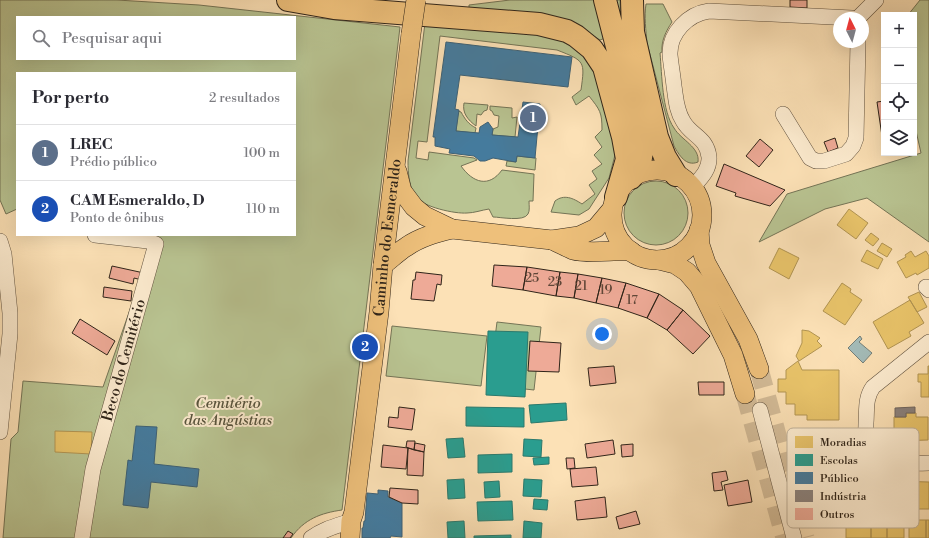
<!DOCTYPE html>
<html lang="pt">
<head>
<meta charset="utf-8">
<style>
	body { margin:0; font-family:"Libre Bodoni",serif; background:#f7f7f7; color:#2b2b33 }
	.controls { position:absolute; right:12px; top:12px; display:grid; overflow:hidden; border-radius:0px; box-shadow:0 4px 16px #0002 }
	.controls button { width:36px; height:36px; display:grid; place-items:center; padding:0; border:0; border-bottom:1px solid #e1e1e2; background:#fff; color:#2b2b33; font:20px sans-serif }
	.compass { position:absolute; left:833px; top:12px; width:36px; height:36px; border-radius:50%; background:#fff; box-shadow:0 4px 16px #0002; rotate:354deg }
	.you { position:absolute; left:602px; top:334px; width:14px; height:14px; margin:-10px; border:3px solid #fff; border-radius:50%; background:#1a73e8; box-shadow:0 0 0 6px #1a73e833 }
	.badge { display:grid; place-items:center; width:26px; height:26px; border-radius:50%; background:#1a73e8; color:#fff; font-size:13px; font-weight:700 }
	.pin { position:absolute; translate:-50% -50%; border:2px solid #fff; box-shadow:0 1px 4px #0006 }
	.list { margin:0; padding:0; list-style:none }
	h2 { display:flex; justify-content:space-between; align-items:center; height:52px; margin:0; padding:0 16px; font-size:17px }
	h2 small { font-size:13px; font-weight:400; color:#7c7c81 }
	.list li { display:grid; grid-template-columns:26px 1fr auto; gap:12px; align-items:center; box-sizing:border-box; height:56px; padding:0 16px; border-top:1px solid #e1e1e2 }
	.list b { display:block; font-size:15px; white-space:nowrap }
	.list p { margin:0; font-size:13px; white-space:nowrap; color:#7c7c81 }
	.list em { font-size:13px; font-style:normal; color:#7c7c81 }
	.icon { flex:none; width:22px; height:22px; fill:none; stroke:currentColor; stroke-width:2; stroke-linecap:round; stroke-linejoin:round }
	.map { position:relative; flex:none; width:929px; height:538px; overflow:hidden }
	.search { position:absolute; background:#fff; box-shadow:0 4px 16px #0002; left:16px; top:16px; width:280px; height:44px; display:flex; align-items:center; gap:10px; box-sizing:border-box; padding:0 14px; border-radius:0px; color:#7c7c81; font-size:15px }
	.panel { position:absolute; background:#fff; box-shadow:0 4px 16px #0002; left:16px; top:72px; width:280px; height:164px; border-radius:0px }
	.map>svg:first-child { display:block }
	.green { fill:#b9c492; stroke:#747456; fill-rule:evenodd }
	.water { fill:#a3bbb8; stroke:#757f78 }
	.homes { fill:#e9c46a; stroke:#b19452 }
	.schools { fill:#2a9d8f; stroke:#2c796c }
	.public { fill:#457b9d; stroke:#3e6175 }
	.industry { fill:#8a817c; stroke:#6f655e }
	.building { fill:#eeaa97; stroke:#2f2419 }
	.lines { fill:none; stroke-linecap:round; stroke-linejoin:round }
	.major-tunnel { stroke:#d3bb97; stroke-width:19; stroke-dasharray:19 10; stroke-linecap:butt }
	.minor-casing { stroke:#625340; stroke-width:16 }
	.major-casing { stroke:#2f2419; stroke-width:20 }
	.highway-casing { stroke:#2f2419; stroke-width:24 }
	.minor { stroke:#fdecd0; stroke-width:15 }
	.major { stroke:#eec07b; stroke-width:19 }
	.highway { stroke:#eec07b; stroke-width:22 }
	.major-bridge-casing { stroke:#2f2419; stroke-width:20; stroke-linecap:butt }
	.major-bridge { stroke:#eec07b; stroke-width:19 }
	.labels { text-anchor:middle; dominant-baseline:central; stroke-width:4; stroke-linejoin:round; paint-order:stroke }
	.number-label { font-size:13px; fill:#5f4638 }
	.street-label { font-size:15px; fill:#2f2419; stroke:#fdecd0 }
	.park-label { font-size:15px; font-style:italic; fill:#58543d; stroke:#fdecd0 }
	.key { fill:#fdecd0; stroke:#bfb099; stroke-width:1 }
	.key-label { font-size:11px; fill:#2f2419 }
</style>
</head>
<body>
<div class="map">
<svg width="929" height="538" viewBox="0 0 929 538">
	<rect width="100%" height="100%" fill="#fce1b6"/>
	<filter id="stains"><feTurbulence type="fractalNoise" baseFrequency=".005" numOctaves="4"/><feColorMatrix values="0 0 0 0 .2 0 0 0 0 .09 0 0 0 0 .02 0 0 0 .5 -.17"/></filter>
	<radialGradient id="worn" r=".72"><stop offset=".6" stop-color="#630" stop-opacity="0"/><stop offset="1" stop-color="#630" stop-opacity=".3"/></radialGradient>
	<!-- green -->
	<path class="green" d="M0,0H117L199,5L400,27L342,510C321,513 304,519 291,538H3L11,439L18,432L23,381L103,387L156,235H295V73H17V209L6,214L0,200ZM17,17H295V59H17Z
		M510,0H620L621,32L600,40L576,25L469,11V5Z
		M920,0H929V242L867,198L825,209L759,242L787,194L921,153L914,122V15H908Z
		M646,4H663L672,22C666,31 661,41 662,52L660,53C662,75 662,111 674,128C681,140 700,147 698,162C686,167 679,155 674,146L647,43C646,30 644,17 646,4Z
		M425,23L533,33L556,38L573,46L584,56L598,77L613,134L615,155L609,178L589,209L579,215L551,212L555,201C564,194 573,198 582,204L595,194L589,185L597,179L592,171L602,164L594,155L602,147L595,137L602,130C602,112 600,110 589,96L576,105L572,97L581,90C585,61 585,61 557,50L440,36L427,142L418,141L416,158L428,160L429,152L474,158L477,160L461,166C473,183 489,188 502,170L534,174L533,201H529C529,205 530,211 528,214C524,222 500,217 493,217L489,209C482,210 474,213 467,213C455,214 423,207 416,197C409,187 408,173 408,161Z
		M464,103L488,105L487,110L484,111L481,115L477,114L476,126C468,120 462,113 464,103Z
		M490,106L512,108V118L517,117L515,137L492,135L493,129L498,127L499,116L494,115L492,111L490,110Z
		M458,111L461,112C465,119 468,124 476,128L475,133L456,131Z
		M517,156L536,158L535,170L506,166L507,161L516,162Z
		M624 213a32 32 0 1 1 64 0a32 32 0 1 1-64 0Z
		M497,322L541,327L534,390L489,385Z
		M392,326L487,336L481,386L386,376Z"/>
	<!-- water -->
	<path class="water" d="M860,336L862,339L859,342L872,353L863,363L848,348Z"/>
	<!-- homes -->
	<path class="homes" d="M849,209L868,223L856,239L837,225Z
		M871,233L879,239L873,246L865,240Z
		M882,243L892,249L887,257L877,251Z
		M779,248L799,258L789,279L769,268Z
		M867,250L883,259L878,269L861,261Z
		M911,251L915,257L926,251L929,256V268L917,275L916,273L906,278L897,262L906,257L905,255Z
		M842,283L851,289L850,292L862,300L845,325L823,311Z
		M919,292L927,307L917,312L908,297Z
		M910,300L924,323L909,332L911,336L888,349L873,322Z
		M802,330L809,331L820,338L817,341L822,346L799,361L796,356L802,343Z
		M798,361L802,370H839V420H807V415H795V404H786V392H778V379H786V370Z
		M928,366H929V397H921V382H918V374H928Z
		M906,413H916V417H928V440L894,441V417H906Z
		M55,431L92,432L91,454L55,452Z
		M892,481L929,482V509H885L884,488H892Z
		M846,520H871V538H846Z
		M871,520H887V538H871Z
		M887,520H904V538H887Z
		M909,520H926V538H909Z
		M926,520H929V538H926Z"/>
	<!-- schools -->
	<path class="schools" d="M488,331L528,332L525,397L486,395Z
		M566,403L567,420L531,423L529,405Z
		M466,407L524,408V427L466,426Z
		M463,438L465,457L448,458L446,439Z
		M524,439L542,440L541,457L523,456Z
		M512,454V472L478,473V455Z
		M549,457V464L534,465L533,458Z
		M464,479L465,498L448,499L447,480Z
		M524,479L542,480L541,497L523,496Z
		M499,481L500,497L485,498L484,482Z
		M534,499L548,500L547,510L533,509Z
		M512,501L513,520L478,521L477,502Z
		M464,521L465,538H448L447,522Z
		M524,521L542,523L541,538H523Z
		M511,535V538H474V536Z"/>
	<!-- public -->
	<path class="public" d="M446,42L572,57L568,87L460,75L455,109L459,110L456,131L479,133L480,127L488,122L493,129L492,135L518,137L523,102L540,104L535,158L517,156L516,162L493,158L485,161H480L474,156L449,153L450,149L435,146V137H433Z
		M136,426L157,427L154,464L199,469L197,487L151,482L148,508L123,505L128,460L132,461Z
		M378,490L388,491V497L402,503V537L391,536L390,538H362V528H363L364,521H365L367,493L378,494Z"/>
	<!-- industry -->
	<path class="industry" d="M915,407V413H906V417H895V408Z"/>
	<!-- building -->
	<path class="building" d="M790,0H807V8L790,7Z
		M884,101V143H883L877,102Z
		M835,138L838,148L828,152L824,142Z
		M760,139L773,150L759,167L746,156Z
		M724,164L785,190L770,206L735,196L736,193L716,186Z
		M494,265L527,267L523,290L492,286Z
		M112,266L144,273L142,280L134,278L133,284L109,278Z
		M527,267L560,272L556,296L523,290Z
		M416,272L442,275L441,285L437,284L434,301L411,299L413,280H415Z
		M560,272L578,274L574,298L556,296Z
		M578,274L602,278L596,303L574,298Z
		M602,278L626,283L618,308L596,303Z
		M626,283L659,294L647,318L618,308Z
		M104,287L132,291L131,301L103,297Z
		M659,294L683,310L667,330L647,318Z
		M683,310L710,336L693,354L667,330Z
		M80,319L115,341L107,355L72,333Z
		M530,341L561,343L559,372L528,371Z
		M614,366L616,383L590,386L588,368Z
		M698,382H724V395H699Z
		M399,407L415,409L412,430L388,427L389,417L398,418Z
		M613,440L615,454L587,458L585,444Z
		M407,441H415L414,450L406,447Z
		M415,443L425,445L424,452L414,450Z
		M633,444V456L622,457L621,445Z
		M383,445L408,448L406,469L381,467Z
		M408,448L424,452L423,476L407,475Z
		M566,458H574L575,468L567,469Z
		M596,467L598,485L572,487L570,469Z
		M726,471L728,480L721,482L723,490L714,491L712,473Z
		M748,480L752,502L728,506L724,485Z
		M390,488L418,490V504L402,503L389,497Z
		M605,497L607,517L577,520L575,501Z
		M636,511L640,524L619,529L616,517Z
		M288,531L293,534L290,538H283Z"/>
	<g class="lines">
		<!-- major-tunnel -->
		<path class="major-tunnel" d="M759,369L805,538
			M745,394L785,538"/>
		<!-- minor casing -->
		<g class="minor-casing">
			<g id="minor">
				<path d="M858,18L876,0"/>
				<path d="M783,114L810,158L816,161H824L846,154L853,146L856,138L858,42"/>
				<path d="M692,188C700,179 710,170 709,157C707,137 691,136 683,121C676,110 676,98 674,86C673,76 671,65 670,55C669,33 688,14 709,11L852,18"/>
				<path d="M0,241L4,254L10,313V334L0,432"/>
				<path d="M926,287L929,290"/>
				<path d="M929,342L873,387C865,398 867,410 866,423C866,433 864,445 869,454C877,468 914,463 929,463"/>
				<path d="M760,410L794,538"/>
				<path id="s1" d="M82,538L93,469L156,244L148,241L95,235"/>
				<path d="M311,538C323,529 336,526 351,521"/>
			</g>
		</g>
		<!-- major casing -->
		<g class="major-casing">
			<g id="major">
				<circle cx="657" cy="215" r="45"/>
				<path d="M397,171L402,191L414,207L425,216L452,229L552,240L579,236L596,228L612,209"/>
				<path d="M699,230L700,245L706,263L748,339L759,369"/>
				<path d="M552,240C559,243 566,247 573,250C588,254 614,250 631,251"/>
				<path d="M659,260L675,264L687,272L699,286L733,355L745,394"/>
				<path d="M383,265C391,259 398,252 406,247C420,237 436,233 452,229"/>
				<path id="s2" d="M350,538L351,521L354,512L379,312L383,265L411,34"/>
			</g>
		</g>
		<!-- highway casing -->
		<g class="highway-casing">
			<path id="highway" d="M288,0L334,8L539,24L567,31L576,36L592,49L604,67L623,137L627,159L616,197
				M605,0L642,144C642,160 640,166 631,178
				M632,0L633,32L657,137L665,157L676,175"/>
		</g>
		<!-- minor -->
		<use href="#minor" class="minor"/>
		<!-- major -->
		<use href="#major" class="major"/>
		<!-- highway -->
		<use href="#highway" class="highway"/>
		<!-- major-bridge casing -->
		<g class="major-bridge-casing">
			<path id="major-bridge" d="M411,34L416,0"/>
		</g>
		<!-- major-bridge -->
		<use href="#major-bridge" class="major-bridge"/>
	</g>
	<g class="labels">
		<!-- number labels -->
		<g class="number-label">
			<text x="532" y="278">25</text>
			<text x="555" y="282">23</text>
			<text x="581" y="286">21</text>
			<text x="606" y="290">19</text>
			<text x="632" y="300">17</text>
		</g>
		<!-- street labels -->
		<g class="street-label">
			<text stroke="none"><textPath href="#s2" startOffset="303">Caminho do Esmeraldo</textPath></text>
			<text stroke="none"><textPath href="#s1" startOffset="183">Beco do Cemitério</textPath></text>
		</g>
		<!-- park labels -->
		<g class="park-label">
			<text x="228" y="403">Cemitério<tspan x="228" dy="17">das Angústias</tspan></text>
		</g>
	</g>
	<!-- legend -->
	<rect x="787" y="428" width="132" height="100" rx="6" class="key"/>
	<rect x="795" y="436" width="18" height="12" fill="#e9c46a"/>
	<rect x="795" y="454" width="18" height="12" fill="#2a9d8f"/>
	<rect x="795" y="472" width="18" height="12" fill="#457b9d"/>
	<rect x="795" y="490" width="18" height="12" fill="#8a817c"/>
	<rect x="795" y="508" width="18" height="12" fill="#eeaa97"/>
	<g class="key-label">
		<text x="820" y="446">Moradias</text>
		<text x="820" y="464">Escolas</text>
		<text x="820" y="482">Público</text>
		<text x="820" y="500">Indústria</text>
		<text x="820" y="518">Outros</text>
	</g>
	<rect width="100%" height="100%" filter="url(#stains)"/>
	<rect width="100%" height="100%" fill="url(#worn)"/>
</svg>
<div class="controls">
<button>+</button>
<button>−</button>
<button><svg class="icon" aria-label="locate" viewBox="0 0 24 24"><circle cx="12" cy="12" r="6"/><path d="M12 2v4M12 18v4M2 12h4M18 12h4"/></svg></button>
<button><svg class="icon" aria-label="layers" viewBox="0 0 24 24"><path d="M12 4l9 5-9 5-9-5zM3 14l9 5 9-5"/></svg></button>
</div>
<svg class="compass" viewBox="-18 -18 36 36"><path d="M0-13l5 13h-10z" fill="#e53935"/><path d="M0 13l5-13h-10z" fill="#7c7c81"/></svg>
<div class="you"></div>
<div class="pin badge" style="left:533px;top:118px;background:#5c6f8a">1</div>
<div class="pin badge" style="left:365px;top:347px;background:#1a4fb4">2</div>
<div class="search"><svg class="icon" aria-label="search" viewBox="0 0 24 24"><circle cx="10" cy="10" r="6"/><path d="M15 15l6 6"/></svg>Pesquisar aqui</div>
<section class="panel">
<h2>Por perto<small>2 resultados</small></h2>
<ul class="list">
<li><span class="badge" style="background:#5c6f8a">1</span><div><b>LREC</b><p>Prédio público</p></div><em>100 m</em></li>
<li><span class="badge" style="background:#1a4fb4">2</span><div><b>CAM Esmeraldo, D</b><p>Ponto de ônibus</p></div><em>110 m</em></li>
</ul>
</section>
</div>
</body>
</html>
